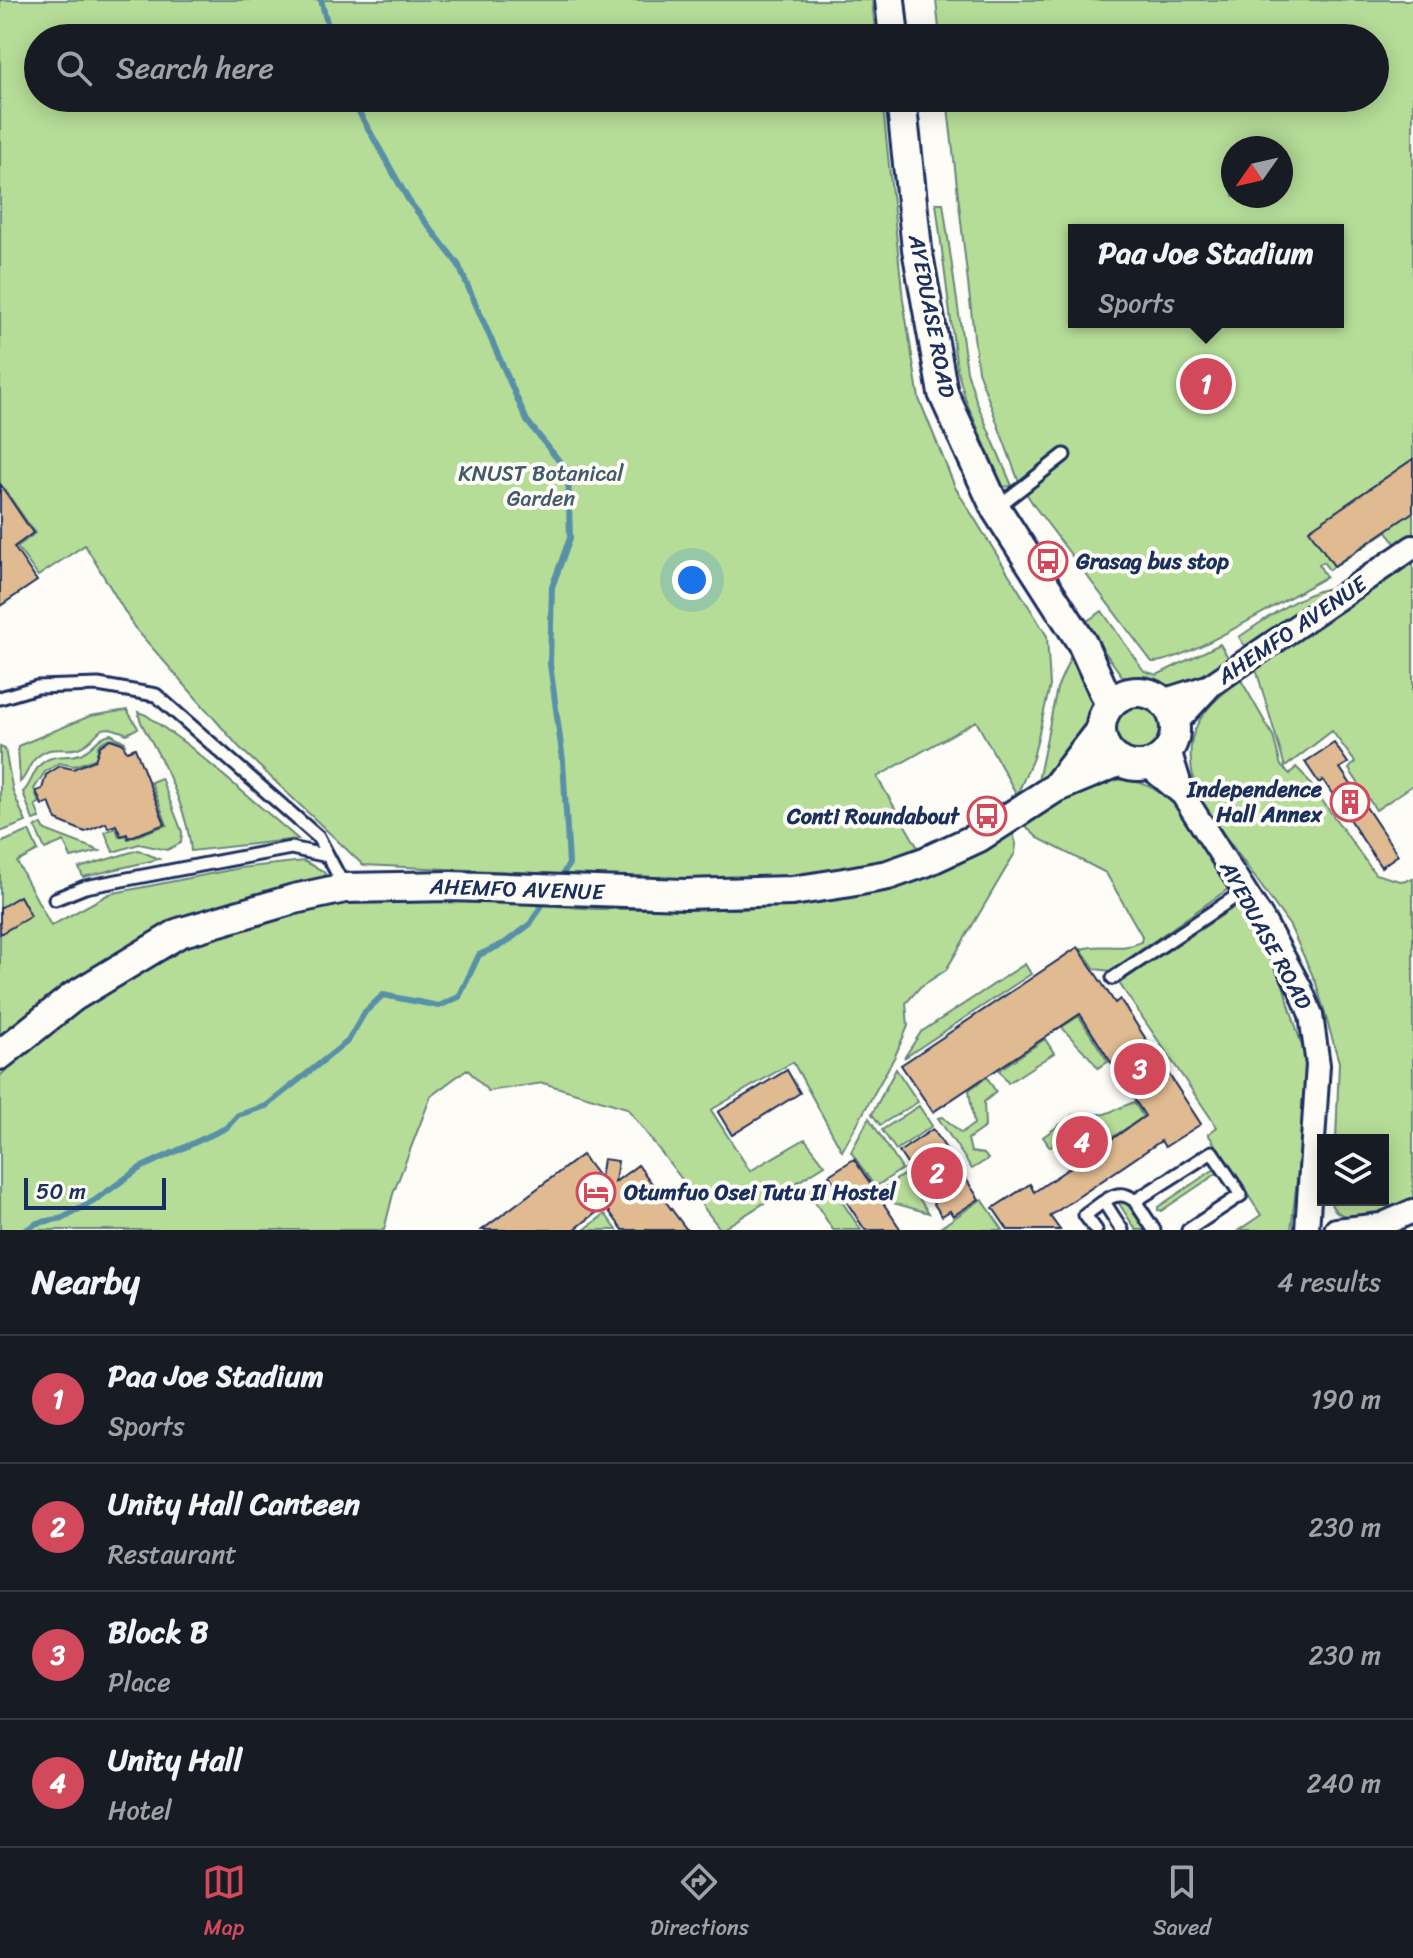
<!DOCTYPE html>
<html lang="en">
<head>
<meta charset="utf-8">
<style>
	body { margin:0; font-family:Sriracha,sans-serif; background:#20242c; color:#f1f3f6 }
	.controls { position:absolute; right:24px; bottom:24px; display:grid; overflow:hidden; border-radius:0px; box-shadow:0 4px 20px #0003 }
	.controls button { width:72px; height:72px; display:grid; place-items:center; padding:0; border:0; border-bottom:2px solid #363941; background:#171b24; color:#f1f3f6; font:40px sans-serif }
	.compass { position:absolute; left:1221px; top:136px; width:72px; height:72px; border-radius:50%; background:#171b24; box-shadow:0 4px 20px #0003; rotate:236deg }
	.scale { position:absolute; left:24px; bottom:20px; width:142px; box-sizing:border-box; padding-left:8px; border:4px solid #1b2f5e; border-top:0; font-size:22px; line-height:28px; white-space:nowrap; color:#1b2f5e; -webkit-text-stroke:6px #fdfcf7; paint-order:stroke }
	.you { position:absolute; left:692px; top:580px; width:28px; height:28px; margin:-20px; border:6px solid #fff; border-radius:50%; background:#1a73e8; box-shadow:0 0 0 12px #1a73e833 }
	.badge { display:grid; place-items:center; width:52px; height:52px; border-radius:50%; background:#d1495b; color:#fff; font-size:26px; font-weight:700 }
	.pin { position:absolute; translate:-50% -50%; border:4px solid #fff; box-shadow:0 2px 8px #0006 }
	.popup { position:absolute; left:1068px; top:224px; width:276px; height:104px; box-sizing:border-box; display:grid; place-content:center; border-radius:0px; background:#171b24; filter:drop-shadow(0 2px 6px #0005); font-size:26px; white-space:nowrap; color:#9ea1a6 }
	.popup b { font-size:30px; color:#f1f3f6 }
	.popup::after { content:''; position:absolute; left:50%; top:100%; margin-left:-16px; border:16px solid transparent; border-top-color:#171b24 }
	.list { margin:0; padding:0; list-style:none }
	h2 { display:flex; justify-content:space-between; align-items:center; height:104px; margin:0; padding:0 32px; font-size:34px }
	h2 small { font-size:26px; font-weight:400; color:#9ea1a6 }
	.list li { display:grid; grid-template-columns:52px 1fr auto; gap:24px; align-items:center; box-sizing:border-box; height:128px; padding:0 32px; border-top:2px solid #363941 }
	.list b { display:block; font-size:30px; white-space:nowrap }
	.list p { margin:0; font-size:26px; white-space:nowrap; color:#9ea1a6 }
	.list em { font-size:26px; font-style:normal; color:#9ea1a6 }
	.icon { flex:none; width:44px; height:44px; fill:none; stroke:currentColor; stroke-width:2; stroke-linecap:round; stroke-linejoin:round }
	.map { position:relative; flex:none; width:1413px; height:1230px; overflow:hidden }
	.search { position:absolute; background:#171b24; box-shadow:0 4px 20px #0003; left:24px; right:24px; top:24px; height:88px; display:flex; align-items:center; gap:20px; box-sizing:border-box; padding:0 28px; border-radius:44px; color:#9ea1a6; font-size:30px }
	.sheet { height:616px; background:#171b24 }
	nav { display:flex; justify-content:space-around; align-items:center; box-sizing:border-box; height:112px; border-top:2px solid #363941; background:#171b24; font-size:22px; color:#9ea1a6 }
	nav a { display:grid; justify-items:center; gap:4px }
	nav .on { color:#d1495b }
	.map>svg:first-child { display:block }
	.green { fill:#b6dd98; stroke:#68867b; stroke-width:2; fill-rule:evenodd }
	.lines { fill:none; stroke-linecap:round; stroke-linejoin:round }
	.stream { stroke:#5890a7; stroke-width:6 }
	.building { fill:#e0ba91; stroke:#1b2f5e; stroke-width:2 }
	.service-casing { stroke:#1b2f5e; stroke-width:17 }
	.minor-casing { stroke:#1b2f5e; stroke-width:28 }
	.tertiary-casing { stroke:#1b2f5e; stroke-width:34 }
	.service { stroke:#fdfcf7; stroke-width:11 }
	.minor { stroke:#fdfcf7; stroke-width:22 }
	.tertiary { stroke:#fdfcf7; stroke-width:28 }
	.labels { text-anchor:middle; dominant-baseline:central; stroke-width:8; stroke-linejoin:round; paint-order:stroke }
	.street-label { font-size:22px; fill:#1b2f5e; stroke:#fdfcf7 }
	.park-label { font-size:22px; fill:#425a6c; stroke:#fdfcf7 }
	.poi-label { font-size:22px; font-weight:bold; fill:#1b2f5e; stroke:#fdfcf7; text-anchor:start }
</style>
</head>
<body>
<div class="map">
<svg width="1413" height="1230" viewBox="0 0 1413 1230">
	<rect width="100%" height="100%" fill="#fdfcf7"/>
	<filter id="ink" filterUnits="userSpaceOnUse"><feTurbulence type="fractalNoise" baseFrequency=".0125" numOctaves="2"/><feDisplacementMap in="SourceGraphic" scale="16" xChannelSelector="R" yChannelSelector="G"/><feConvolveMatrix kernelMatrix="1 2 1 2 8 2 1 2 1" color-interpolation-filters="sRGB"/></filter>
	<g filter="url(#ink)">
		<!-- green -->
		<path class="green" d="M0,0H872L876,38H38V98H882L903,300L919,399L955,487L1047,636L1050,686L1033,758L1017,795L976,721L877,777L921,853L808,882L684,880L363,865L239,747L134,627L85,545L38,576L17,547L35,533L0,483Z
			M936,0H1413V533L1396,545L1387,531L1329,570L1323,562L1319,565L1326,577C1293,594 1182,664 1152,662L1035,507L1024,490L1026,478L1019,482L978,371L947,98H1375V38H940ZM1233,148H1281V196H1233ZM1074,230H1338V322H1074Z
			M936,203H943L967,371L977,403L1012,486L1003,487L966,401L957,369Z
			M1413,563V785L1376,810L1349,769L1355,762L1332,731L1285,767L1256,669Z
			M1340,586L1246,648L1239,637C1271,616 1301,591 1340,586Z
			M1102,611L1144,671L1157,675L1220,644L1229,659L1193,682L1161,687L1140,684L1122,676L1084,623Z
			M1070,658L1093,692L1090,732L1036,791L1057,688Z
			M1241,680L1273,736L1281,766L1290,774L1296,767L1303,774L1375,874L1400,881L1413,879V1206C1388,1214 1336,1230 1330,1200H1383V1140H1336L1339,1062L1316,983L1290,926L1200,801C1179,742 1192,715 1241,680Z
			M1110 730a29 29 0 1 1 58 0a29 29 0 1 1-58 0Z
			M127,710L138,728L127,734C92,718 102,740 78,748C62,753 54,743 37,757C28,764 28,775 20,782L18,746L90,716Z
			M138,712L146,715L189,746L298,839L191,851C189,819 170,775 154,746C148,734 140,725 138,712Z
			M111,734L125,742V744C114,737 107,736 98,746L97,758L74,766L59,763L45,772L34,789L39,803L35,805L40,818L33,820L23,792C31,785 32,774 39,766C52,752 66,759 80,754C94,749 97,736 111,734Z
			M0,747L5,749L13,792L26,822L0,832Z
			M161,778L182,832L181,843L167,850L139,844L113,852L105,832L116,828L119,837L126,835L128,839L167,825L151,782Z
			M1108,779C1116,780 1126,779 1134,781C1182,793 1206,848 1231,887L1111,971L1095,969L1081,949C1101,942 1121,952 1141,942L1142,936L1106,873L1038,838L1025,826L1076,790Z
			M42,824L45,830L100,851L71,858L64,841L45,849L35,827Z
			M29,831L38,851L17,862L51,926L109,894L240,868L304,861L323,871L328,878C288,888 247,895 209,910C133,939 61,984 0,1038V843Z
			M1013,833L1016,844L1015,853L946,970L920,987L906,1003L908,1026L895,1056L842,1151L793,1062L711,1110L750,1171L805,1139L825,1165L721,1230L627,1108L543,1083L488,1091L467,1069L431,1096L393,1194L384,1230H0V1076L23,1053L86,1003L182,945L295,910L351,900L519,903L595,909H744L792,905L840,898L889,887L964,858Z
			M138,850L159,859L83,877L79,868Z
			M1241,903L1282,982L1305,1056L1308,1086L1291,1230H1239L1261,1215L1208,1134L1217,1127L1119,983Z
			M1025,964L1031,974L904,1058L921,1032Z
			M1079,1016L1108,1062L1098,1068C1087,1052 1074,1043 1062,1027Z
			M1045,1039L1054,1053L1008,1083L999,1070Z
			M896,1069L918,1102L880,1125L872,1114Z
			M987,1077L996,1092L984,1102L985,1127L968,1139L971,1152L984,1154L988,1159L972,1169L938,1118L943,1117L961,1133L974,1124L969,1090Z
			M1134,1102L1143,1117L1113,1137L1108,1132L1085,1147L1075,1136L1065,1137L1050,1147L1043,1137L1073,1115L1105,1114Z
			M919,1106L932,1126L896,1150L882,1130Z
			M869,1118L902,1169L875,1187L851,1152Z
			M1219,1166L1222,1170L1161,1211L1158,1210V1207Z
			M903,1175L929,1213L886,1201L879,1191Z
			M826,1178L861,1230H833L807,1190Z
			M982,1199L1003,1230H937Z
			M1124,1199L1145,1230H1136L1118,1202Z
			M605,1214L617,1230H584Z"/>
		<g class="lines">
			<!-- stream -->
			<path class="stream" d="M321,0L331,38
				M351,98L409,201L458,264L527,421L568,472L570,538L552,587L550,664L563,761L569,864L559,880
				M26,1230L37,1223L63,1218L94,1201L140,1168L226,1128L238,1115L266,1106L348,1041L365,1012L383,995L439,1006L459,997L479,955L505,943L530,924L546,899"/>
		</g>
		<!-- building -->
		<path class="building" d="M1413,459V512L1334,566L1309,530Z
			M0,484L33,533L14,547L37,581L0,606Z
			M110,739L122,743L127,751L135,748L165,824L128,838L127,834L121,836L116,825L108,828L106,823L85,832L56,820L49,802L42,805L36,791L42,789L46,775L60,766L73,769L95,760L100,746Z
			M1334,743L1348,763L1340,768L1398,855L1381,867L1323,780L1319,783L1305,762Z
			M20,896L31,916L0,934V908Z
			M1078,947L1115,1003L1120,999L1201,1124L1165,1147L1161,1141L1050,1216L1060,1230H1008L993,1208L1030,1184L1034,1192L1081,1160L1077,1154L1109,1133L1112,1139L1145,1116L1080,1014L933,1112L901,1065Z
			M787,1070L800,1093L732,1135L718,1112Z
			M933,1129L979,1199L953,1216L950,1211L942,1216L899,1152Z
			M582,1155L600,1179L603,1159L618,1161L615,1182L638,1165L687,1230H623L605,1206L574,1230H482Z
			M854,1159L901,1230H865L829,1175Z"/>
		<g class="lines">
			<!-- service casing -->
			<g class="service-casing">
				<path id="service" d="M996,508L1064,455
					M0,698L37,687L98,685L156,695L318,837L345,888
					M55,899L85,887L291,848L328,856
					M1113,978L1244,891
					M1104,1202L1122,1230
					M1096,1230L1085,1215C1102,1204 1117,1185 1135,1201
					M1154,1230L1135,1201L1212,1152L1241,1195L1188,1230"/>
			</g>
			<!-- minor casing -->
			<g class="minor-casing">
				<path id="minor" d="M1162,701L1210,686
					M1175,724L1211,685L1413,547
					M1169,750L1183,795L1263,920L1300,988L1311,1015L1318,1065L1307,1230
					M1147,765L1182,794
					M1336,1230L1381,1225L1413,1211"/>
			</g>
			<!-- tertiary casing -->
			<g class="tertiary-casing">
				<path id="tertiary" d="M890,0L894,38
					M901,98L917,249L943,393L996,509L1082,643L1110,705
					M1101 729a37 37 0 1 1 74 0a37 37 0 1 1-74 0Z
					M1056,787L1101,729
					M0,1055L73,997L179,933L294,899L345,888L450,886L685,894L792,891L844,883L888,875L925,862L979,837L1055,788L1120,761"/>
			</g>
			<!-- service -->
			<use href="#service" class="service"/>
			<!-- minor -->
			<use href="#minor" class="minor"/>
			<!-- tertiary -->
			<use href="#tertiary" class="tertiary"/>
		</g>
	</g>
	<!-- icons -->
	<defs>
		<g id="bus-ring" transform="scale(2)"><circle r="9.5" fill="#fdfcf7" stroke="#d1495b" stroke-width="1.5"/><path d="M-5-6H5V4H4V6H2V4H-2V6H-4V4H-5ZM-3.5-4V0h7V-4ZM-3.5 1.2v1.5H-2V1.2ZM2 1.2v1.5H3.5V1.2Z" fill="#d1495b"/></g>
		<g id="building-ring" transform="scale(2)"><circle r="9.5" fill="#fdfcf7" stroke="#d1495b" stroke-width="1.5"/><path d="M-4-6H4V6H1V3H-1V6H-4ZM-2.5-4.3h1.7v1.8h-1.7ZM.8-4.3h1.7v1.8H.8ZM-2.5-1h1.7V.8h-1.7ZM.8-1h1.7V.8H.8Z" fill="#d1495b"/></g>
		<g id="hotel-ring" transform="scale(2)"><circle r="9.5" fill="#fdfcf7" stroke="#d1495b" stroke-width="1.5"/><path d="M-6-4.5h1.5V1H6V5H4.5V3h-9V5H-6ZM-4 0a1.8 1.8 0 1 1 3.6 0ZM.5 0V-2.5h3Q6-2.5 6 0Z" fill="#d1495b"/></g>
	</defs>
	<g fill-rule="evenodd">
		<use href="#bus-ring" x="1048" y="561"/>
		<use href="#building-ring" x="1350" y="802"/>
		<use href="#bus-ring" x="987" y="816"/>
		<use href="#hotel-ring" x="596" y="1192"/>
	</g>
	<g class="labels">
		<!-- street labels -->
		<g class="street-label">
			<text transform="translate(932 316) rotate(79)">AYEDUASE ROAD</text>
			<text transform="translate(1292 630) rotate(-34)">AHEMFO AVENUE</text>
			<text transform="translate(517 889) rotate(2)">AHEMFO AVENUE</text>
			<text transform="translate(1266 935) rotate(61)">AYEDUASE ROAD</text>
		</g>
		<!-- park labels -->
		<g class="park-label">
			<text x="541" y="473">KNUST Botanical<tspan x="541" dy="25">Garden</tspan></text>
		</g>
		<!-- poi labels -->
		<g class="poi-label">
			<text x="1076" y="561">Grasag bus stop</text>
			<text x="1322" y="789" text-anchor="end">Independence<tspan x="1322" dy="25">Hall Annex</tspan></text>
			<text x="959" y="816" text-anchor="end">Conti Roundabout</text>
			<text x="624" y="1192">Otumfuo Osei Tutu II Hostel</text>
		</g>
	</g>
</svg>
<div class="controls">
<button><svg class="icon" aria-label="layers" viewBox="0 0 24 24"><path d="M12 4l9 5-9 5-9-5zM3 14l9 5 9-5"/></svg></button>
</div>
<svg class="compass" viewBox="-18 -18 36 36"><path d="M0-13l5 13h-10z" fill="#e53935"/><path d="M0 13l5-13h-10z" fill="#9ea1a6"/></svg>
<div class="scale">50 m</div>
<div class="you"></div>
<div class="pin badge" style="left:1206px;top:384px">1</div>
<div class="popup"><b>Paa Joe Stadium</b>Sports</div>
<div class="pin badge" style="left:937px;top:1173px">2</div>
<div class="pin badge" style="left:1140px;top:1069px">3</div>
<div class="pin badge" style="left:1082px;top:1142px">4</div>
<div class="search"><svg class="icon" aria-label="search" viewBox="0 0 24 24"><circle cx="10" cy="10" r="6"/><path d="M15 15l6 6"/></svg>Search here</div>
</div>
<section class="sheet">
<h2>Nearby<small>4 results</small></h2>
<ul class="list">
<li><span class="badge">1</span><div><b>Paa Joe Stadium</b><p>Sports</p></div><em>190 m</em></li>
<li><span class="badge">2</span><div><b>Unity Hall Canteen</b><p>Restaurant</p></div><em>230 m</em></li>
<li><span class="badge">3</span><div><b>Block B</b><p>Place</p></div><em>230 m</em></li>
<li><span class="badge">4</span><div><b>Unity Hall</b><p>Hotel</p></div><em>240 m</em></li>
</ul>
</section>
<nav>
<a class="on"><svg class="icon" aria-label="map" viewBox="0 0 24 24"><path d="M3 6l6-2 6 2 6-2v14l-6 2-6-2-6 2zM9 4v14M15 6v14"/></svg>Map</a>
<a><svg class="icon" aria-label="directions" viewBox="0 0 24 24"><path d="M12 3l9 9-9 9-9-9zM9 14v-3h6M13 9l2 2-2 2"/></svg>Directions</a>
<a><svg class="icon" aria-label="saved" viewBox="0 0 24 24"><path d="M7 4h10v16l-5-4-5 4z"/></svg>Saved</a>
</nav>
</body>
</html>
